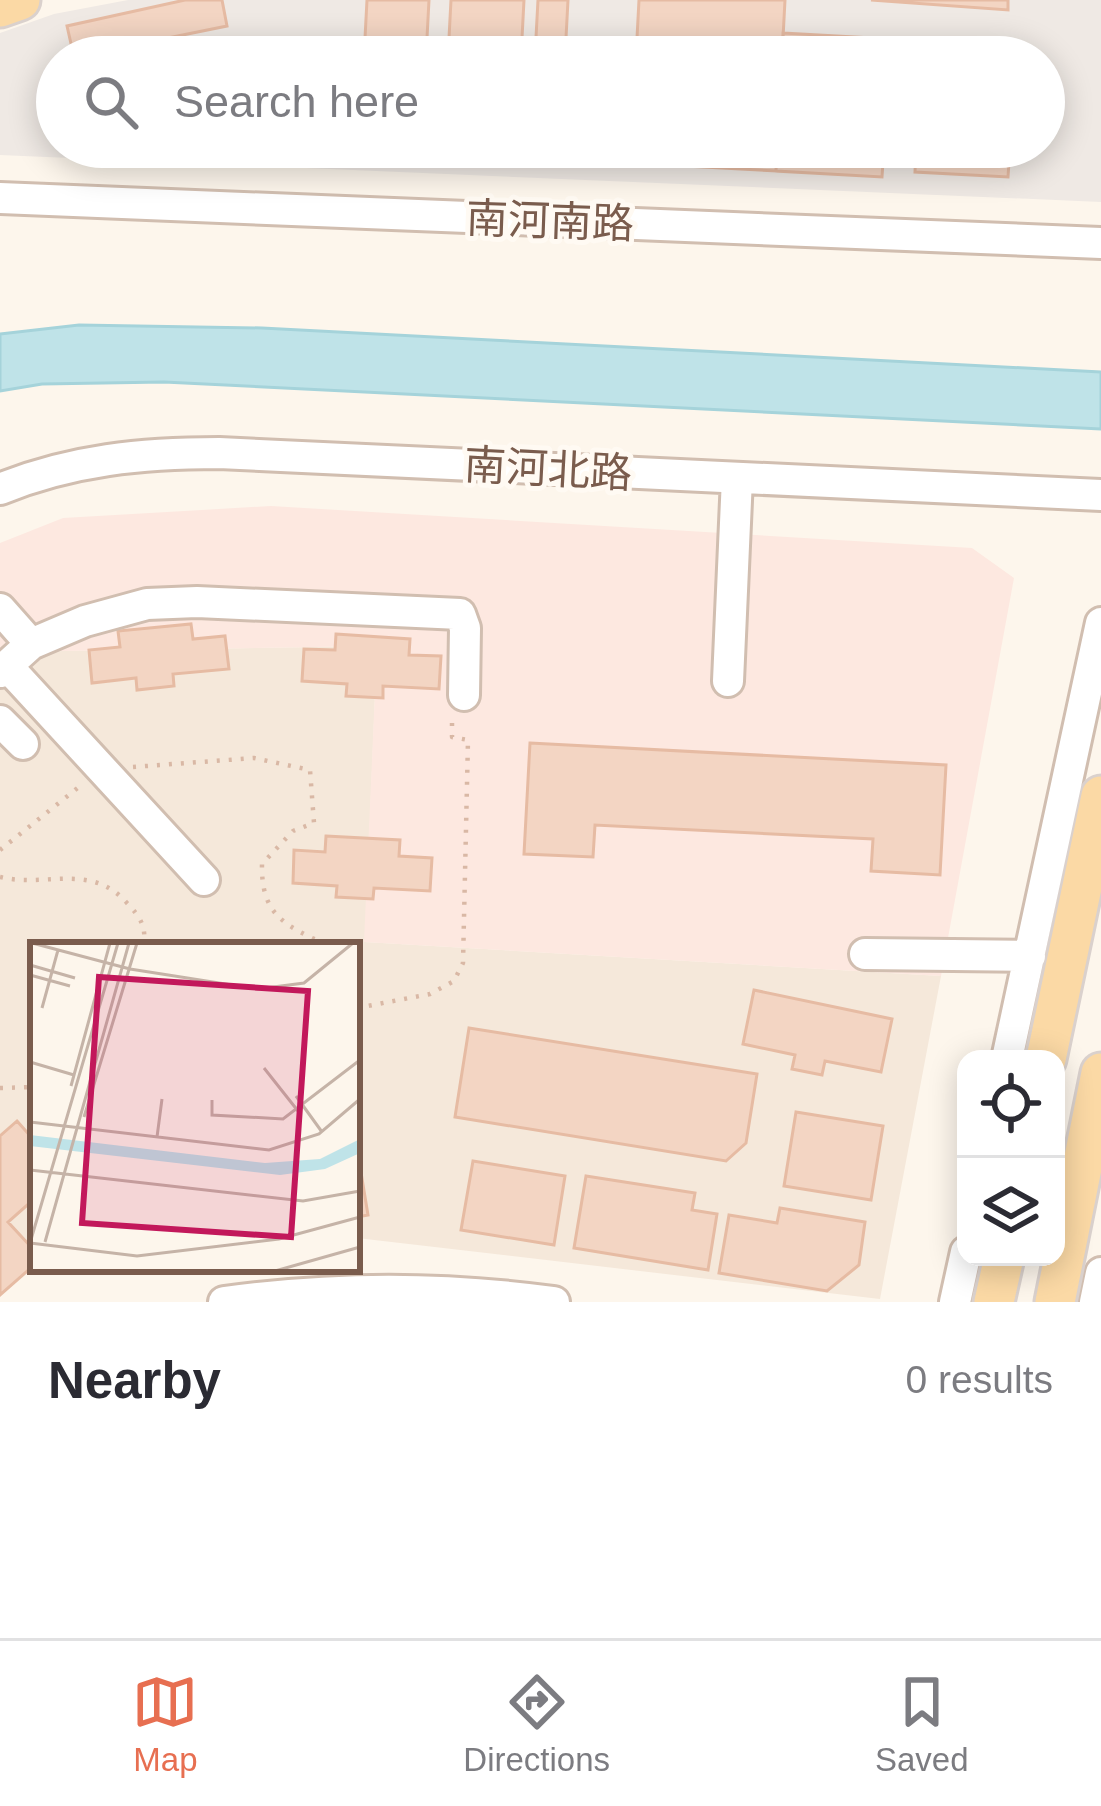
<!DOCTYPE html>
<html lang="en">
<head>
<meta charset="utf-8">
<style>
	body { margin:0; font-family:Arial,"Noto Sans SC",sans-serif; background:#f7f7f7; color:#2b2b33 }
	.controls { position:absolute; right:36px; bottom:36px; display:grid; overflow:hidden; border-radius:24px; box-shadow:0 6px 30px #0003 }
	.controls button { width:108px; height:108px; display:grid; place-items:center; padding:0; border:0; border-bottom:3px solid #e1e1e2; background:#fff; color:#2b2b33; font:60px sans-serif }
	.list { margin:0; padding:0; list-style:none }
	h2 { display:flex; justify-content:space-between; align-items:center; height:156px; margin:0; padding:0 48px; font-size:51px }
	h2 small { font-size:39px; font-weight:400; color:#7c7c81 }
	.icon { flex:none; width:66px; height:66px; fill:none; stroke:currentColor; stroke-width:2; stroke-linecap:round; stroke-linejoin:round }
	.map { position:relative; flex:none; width:1101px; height:1302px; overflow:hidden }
	.search { position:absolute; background:#fff; box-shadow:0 6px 30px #0003; left:36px; right:36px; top:36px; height:132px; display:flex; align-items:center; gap:30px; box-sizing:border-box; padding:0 42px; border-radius:66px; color:#7c7c81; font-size:45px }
	.sheet { height:336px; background:#fff }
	nav { display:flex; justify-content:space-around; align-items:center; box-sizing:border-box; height:168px; border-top:3px solid #e1e1e2; background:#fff; font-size:33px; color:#7c7c81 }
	nav a { display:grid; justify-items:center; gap:6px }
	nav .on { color:#e76f51 }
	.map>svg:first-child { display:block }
	.residential { fill:#f5e8da }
	.commercial { fill:#fde8e0 }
	.industrial { fill:#efe9e4; fill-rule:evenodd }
	.water { fill:#bfe3e8; stroke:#a5d3da; stroke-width:3 }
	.building { fill:#f3d5c3; stroke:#e6bba3; stroke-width:3 }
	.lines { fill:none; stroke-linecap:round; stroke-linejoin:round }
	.minor-casing { stroke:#d1beb0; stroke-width:36 }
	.major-casing { stroke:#dad1cd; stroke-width:45 }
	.path { stroke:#d9b8a5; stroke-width:4.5; stroke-dasharray:3 9; stroke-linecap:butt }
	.minor { stroke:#fff; stroke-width:30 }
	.major { stroke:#fbd9a5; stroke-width:39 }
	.labels { text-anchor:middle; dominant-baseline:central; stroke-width:10; stroke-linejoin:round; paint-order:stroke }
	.street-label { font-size:42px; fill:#7a5c4d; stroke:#fffaf3 }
	.inset-road { fill:none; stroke:#c5b3a7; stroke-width:3 }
	.view { fill:#c2185b; fill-opacity:0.15; stroke:#c2185b; stroke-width:6 }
	.inset-edge { fill:none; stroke:#7a5c4d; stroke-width:6 }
</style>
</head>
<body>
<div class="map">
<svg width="1101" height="1302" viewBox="0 0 1101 1302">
	<rect width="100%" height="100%" fill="#fdf6ec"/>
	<!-- residential -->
	<path class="residential" d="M377,646L365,942L941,976L880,1299L357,1238V945H33V1256L0,1272V652Z"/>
	<!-- commercial -->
	<path class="commercial" d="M271,506L972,548L1014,578L941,976L364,942L377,646L0,652V543L63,518Z"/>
	<!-- industrial -->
	<path class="industrial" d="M128,0H1101V202L0,155V33L54,14ZM57,57H1044V147H57Z"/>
	<!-- water -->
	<path class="water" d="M79,325L262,328L1101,372V429L164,382L42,384L0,391V334Z"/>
	<!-- building -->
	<path class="building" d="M185,0H222L227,26L74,57L67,26Z
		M367,0H429L426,57H364Z
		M451,0H524L521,57H448Z
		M538,0H568L565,57L535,56Z
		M639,0H785L782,57H636Z
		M871,0H1008V10Z
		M783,33L889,39L888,57H782Z
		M921,50L1015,55V57H921Z
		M443,147H516L515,156L443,152Z
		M631,147H777L776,171L630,163Z
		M777,147H884L882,177L776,171Z
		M916,147H1010L1008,177L915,172Z
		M191,624L193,639L225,636L229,669L173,674L174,686L137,690L136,678L92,683L89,650L120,647L118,631Z
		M336,634L410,639L409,655L441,656L439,689L383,686V698L346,696L347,684L302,681L304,649L335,650Z
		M530,743L946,765L940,875L871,871L873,839L595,825L593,857L524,854Z
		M326,836L400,840L399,856L432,858L430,891L374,888L373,899L336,897L337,886L293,883L294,850L325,852Z
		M754,990L892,1019L881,1072L825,1061L822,1075L792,1069L795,1055L743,1044Z
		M469,1028L757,1074L746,1143L726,1161L455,1117Z
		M796,1112L883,1126L871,1200L784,1186Z
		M17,1121L33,1139V1200L8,1222L33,1249V1266L0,1295V1136Z
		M357,1148L368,1215L357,1217Z
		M473,1161L565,1176L554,1245L461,1230Z
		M586,1176L695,1193L692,1210L717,1214L708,1270L574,1248Z
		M780,1208L865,1222L859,1265L827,1291L719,1273L729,1215L777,1223Z"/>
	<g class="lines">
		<!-- minor casing -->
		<g class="minor-casing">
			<path id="minor" d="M0,198L1101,243
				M0,489C71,460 143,453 219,453L1101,495
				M0,609L31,644
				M7,666L204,880
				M0,672L31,644L85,621L147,604L197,602L460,614L465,628L464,695
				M728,681L737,478
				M0,721L23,744
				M865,954L1030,956
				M1007,1059L1101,623
				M224,1302C338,1287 440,1287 554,1302
				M955,1302L966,1252
				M1095,1302L1101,1273"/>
		</g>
		<!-- major casing -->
		<g class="major-casing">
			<path id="major" d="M0,7L20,0
				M1046,1059L1101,796
				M994,1302L1004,1257
				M1055,1302L1101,1073"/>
		</g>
		<!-- path -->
		<path class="path" d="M133,767L254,758L310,770L314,823L293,831L262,864C261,915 284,925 327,945
			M0,850L80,786
			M0,877C45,888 91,862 127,903C140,917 146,925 144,945
			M357,1008L430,994L454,981L463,963L468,740L452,737V720
			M0,1088L33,1087"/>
		<!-- minor -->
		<use href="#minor" class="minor"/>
		<!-- major -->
		<use href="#major" class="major"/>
	</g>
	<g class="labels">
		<!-- street labels -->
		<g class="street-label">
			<text transform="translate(550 221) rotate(2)">南河南路</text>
			<text transform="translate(548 469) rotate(3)">南河北路</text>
		</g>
	</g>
	<!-- overview -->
	<g transform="translate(30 942)">
		<rect width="330" height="330" fill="#fdf6ec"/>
		<path d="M0,193L235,221L290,217L330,197V211L295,227L250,233L0,204Z" fill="#bfe3e8"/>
		<path class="inset-road" d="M2,1L100,27L228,47L274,41L323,1M0,23L45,36M0,33L40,44M12,66L28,8M0,120L44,133M234,126L268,169M41,144L80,1M266,154L292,190M182,158V173L253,177L330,118M54,175L107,1M0,180L239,208L289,192L330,157M127,195L132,157M0,228L273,259L330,249M15,300L99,1M0,301L107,314L249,297L330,275M0,301L88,1M245,329L330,305"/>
		<path class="view" d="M69,35L278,49L261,295L52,281Z"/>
		<rect width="330" height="330" class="inset-edge"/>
	</g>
</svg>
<div class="controls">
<button><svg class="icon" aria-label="locate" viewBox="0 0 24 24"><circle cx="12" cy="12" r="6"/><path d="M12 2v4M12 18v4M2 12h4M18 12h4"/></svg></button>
<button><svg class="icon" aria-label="layers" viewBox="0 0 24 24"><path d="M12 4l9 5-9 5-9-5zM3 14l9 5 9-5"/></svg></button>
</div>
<div class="search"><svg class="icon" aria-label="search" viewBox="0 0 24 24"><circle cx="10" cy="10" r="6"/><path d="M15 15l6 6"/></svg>Search here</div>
</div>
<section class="sheet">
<h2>Nearby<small>0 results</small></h2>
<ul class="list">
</ul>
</section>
<nav>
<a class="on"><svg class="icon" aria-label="map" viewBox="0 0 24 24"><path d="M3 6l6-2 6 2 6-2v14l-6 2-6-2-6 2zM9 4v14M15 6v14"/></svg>Map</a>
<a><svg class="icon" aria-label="directions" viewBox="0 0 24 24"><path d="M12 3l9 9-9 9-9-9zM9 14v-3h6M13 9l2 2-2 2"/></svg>Directions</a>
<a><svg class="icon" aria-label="saved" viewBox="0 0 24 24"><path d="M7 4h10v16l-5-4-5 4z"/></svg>Saved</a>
</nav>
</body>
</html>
